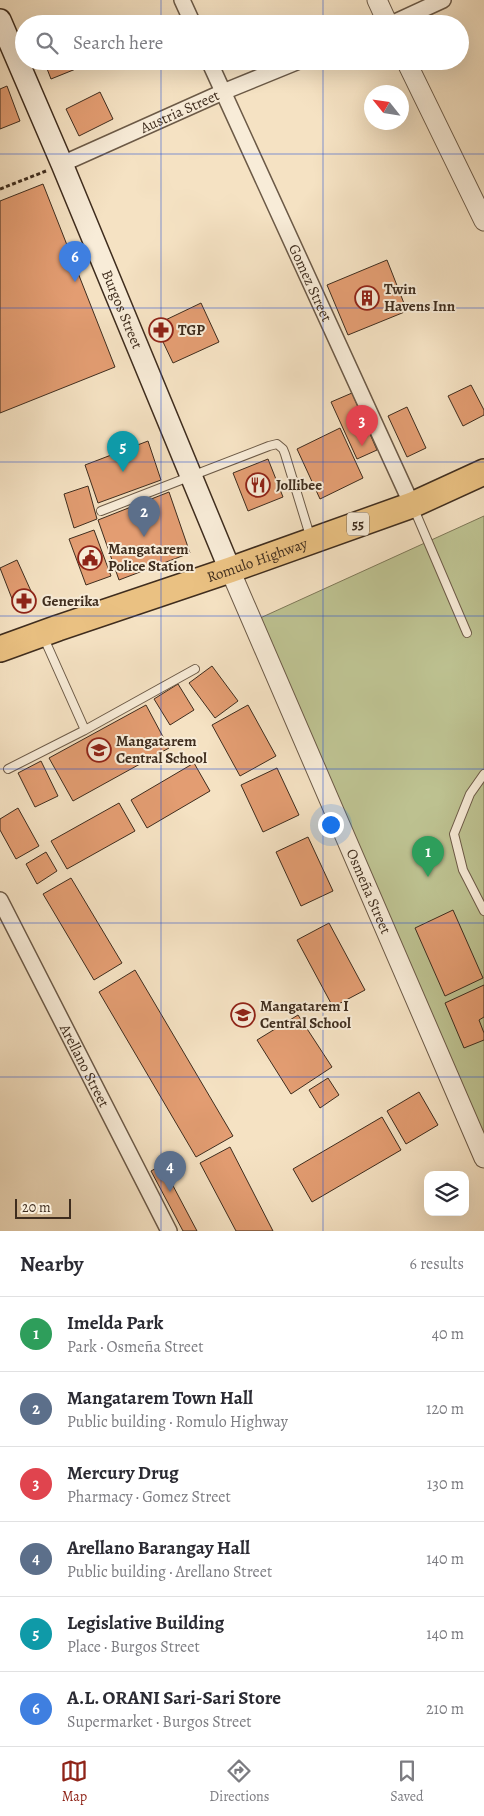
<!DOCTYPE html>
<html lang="en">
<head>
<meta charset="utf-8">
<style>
	body { margin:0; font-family:Alegreya,serif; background:#f2f2f3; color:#2b2b33 }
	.controls { position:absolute; right:15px; bottom:15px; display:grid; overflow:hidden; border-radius:10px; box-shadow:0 5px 20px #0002 }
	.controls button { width:45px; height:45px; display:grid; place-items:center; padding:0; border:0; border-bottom:1px solid #e1e1e2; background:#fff; color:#2b2b33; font:25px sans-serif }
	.compass { position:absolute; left:364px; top:85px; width:45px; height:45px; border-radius:50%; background:#fff; box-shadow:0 5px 20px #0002; rotate:300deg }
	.scale { position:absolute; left:15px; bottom:12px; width:56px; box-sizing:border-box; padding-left:5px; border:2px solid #3f2d1e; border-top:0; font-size:14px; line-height:18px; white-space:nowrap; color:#3f2d1e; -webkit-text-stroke:4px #f8ecd8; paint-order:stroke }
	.you { position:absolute; left:330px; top:824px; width:18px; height:18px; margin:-12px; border:4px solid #fff; border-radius:50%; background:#1a73e8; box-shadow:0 0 0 8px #1a73e833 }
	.badge { display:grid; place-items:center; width:32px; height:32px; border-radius:50%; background:#8f2418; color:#fff; font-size:16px; font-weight:700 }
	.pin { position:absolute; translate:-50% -41px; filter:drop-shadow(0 1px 2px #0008) }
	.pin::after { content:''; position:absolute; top:26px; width:18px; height:15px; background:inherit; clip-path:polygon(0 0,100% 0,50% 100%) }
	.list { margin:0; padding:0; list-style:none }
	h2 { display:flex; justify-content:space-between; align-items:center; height:65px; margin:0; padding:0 20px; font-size:21px }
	h2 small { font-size:16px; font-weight:400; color:#7c7c81 }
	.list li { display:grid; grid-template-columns:32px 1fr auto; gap:15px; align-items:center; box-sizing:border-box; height:75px; padding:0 20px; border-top:1px solid #e1e1e2 }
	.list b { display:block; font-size:19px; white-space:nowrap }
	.list p { margin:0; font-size:16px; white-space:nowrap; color:#7c7c81 }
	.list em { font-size:16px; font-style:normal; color:#7c7c81 }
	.icon { flex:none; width:28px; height:28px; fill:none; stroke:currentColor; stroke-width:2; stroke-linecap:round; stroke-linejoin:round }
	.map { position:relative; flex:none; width:484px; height:1231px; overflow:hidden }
	.search { position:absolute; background:#fff; box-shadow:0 5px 20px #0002; left:15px; right:15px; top:15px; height:55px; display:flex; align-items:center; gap:12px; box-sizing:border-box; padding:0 18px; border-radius:28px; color:#7c7c81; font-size:19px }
	.sheet { height:515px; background:#fff }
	nav { display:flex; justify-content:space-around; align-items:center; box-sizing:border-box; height:70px; border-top:1px solid #e1e1e2; background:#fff; font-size:14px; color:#7c7c81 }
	nav a { display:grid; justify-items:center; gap:2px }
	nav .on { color:#8f2418 }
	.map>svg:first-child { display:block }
	.green { fill:#bec392; stroke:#7e7858 }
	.building { fill:#e39d72; stroke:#3f2d1e }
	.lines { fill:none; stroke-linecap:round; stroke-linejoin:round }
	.service-casing { stroke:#6c5a47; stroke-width:10 }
	.minor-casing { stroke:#6c5a47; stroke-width:18 }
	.tertiary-casing { stroke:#6c5a47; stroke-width:21 }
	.secondary-casing { stroke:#3f2d1e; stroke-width:24 }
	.trunk-casing { stroke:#3f2d1e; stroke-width:28 }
	.path { stroke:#3f2d1e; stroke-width:3; stroke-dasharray:4 2.5; stroke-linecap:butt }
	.service { stroke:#f8ecd8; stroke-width:8 }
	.minor { stroke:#f8ecd8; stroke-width:15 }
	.tertiary { stroke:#f8ecd8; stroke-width:19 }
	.secondary { stroke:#f8ecd8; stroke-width:21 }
	.trunk { stroke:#eac182; stroke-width:25 }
	.grid { fill:none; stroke:#1d4ed8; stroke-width:1; stroke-opacity:0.55 }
	.labels { text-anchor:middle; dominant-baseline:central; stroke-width:4; stroke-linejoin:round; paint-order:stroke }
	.shield { fill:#f8ecd8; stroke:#766656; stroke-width:1 }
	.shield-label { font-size:14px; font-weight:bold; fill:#3f2d1e }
	.street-label { font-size:15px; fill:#3f2d1e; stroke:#f8ecd8 }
	.poi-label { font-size:15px; font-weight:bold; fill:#3f2d1e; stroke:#f8ecd8; text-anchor:start }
</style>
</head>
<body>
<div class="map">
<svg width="484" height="1231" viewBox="0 0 484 1231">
	<rect width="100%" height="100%" fill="#f5e2c3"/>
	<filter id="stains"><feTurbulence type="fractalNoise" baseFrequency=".004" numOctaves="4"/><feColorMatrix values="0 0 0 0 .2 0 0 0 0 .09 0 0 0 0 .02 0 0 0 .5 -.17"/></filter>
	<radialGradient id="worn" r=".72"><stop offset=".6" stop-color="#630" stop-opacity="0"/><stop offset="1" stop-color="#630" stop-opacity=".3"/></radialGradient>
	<!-- green -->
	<path class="green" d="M484,516V1135L258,619Z"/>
	<!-- building -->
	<path class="building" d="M44,61H93V62L51,79Z
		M7,86L20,121L0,129V89Z
		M100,92L113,119L79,136L66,109Z
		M43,184L115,367L0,413V201Z
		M387,260L407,311L348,335L327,285Z
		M201,303L219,342L173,363L155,325Z
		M471,385L484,410V415L463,426L448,396Z
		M352,393L377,450L357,459L331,402Z
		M407,407L426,448L407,457L388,416Z
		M340,428L363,478L320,499L297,449Z
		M148,441L161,480L98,503L85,465Z
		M268,459L283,497L248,511L233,473Z
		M88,486L97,519L74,528L64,494Z
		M169,492L190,553L119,580L98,520Z
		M94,530L111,576L86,585L69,539Z
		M17,560L35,600L16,609L0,568Z
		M212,666L238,701L215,718L189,683Z
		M178,684L194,710L170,725L154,699Z
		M146,705L169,748L73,801L49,758Z
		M248,705L276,756L240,776L212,725Z
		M41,761L58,796L35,807L18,773Z
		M194,763L210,791L147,828L131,800Z
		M277,768L299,815L263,832L241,785Z
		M119,803L135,831L67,869L51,841Z
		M18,808L39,846L16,859L0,830V819Z
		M308,837L333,891L301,906L276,852Z
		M46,852L57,871L37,884L26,864Z
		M71,878L122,963L94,980L43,894Z
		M453,910L483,978L445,996L415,928Z
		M329,923L365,990L333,1007L297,940Z
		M135,970L233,1136L196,1157L99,992Z
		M484,985V1017L479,1020L484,1033V1040L464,1048L445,1003Z
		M298,1015L332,1067L291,1094L257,1040Z
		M328,1078L339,1095L320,1108L309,1090Z
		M419,1092L438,1125L406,1144L387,1111Z
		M382,1117L401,1150L312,1202L293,1169Z
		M230,1147L273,1231H236L200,1163Z
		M162,1165L197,1231H183L151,1171Z"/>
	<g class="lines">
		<!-- service casing -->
		<g class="service-casing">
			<path id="service" d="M414,509L467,633
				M101,511L269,446L277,444L283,449L285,454L311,539
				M43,636L85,730
				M8,769L85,730L195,669
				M484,774L470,794L454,834L463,870L484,911"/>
		</g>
		<!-- minor casing -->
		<g class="minor-casing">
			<g id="minor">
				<path d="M182,0L193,24"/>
				<path d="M391,24L443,0"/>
				<path id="s1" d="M209,61L412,505"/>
				<path id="s2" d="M62,164L223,92L299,61"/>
				<path id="s3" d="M0,900L169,1231"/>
			</g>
		</g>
		<!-- tertiary casing -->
		<g class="tertiary-casing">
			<g id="tertiary">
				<path d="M377,0L388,24"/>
				<path d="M406,61L484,221"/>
				<path id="s4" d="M230,570L484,1158"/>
			</g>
		</g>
		<!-- secondary casing -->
		<g class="secondary-casing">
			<g id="secondary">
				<path id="s5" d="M0,20L62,164L230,570"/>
			</g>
		</g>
		<!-- trunk casing -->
		<g class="trunk-casing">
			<g id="trunk">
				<path id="s6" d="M0,649L58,628L230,570L412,505L484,472"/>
			</g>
		</g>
		<!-- path -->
		<path class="path" d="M0,189L46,171"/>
		<!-- service -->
		<use href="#service" class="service"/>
		<!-- minor -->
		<use href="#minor" class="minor"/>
		<!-- tertiary -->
		<use href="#tertiary" class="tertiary"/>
		<!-- secondary -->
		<use href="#secondary" class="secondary"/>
		<!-- trunk -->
		<use href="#trunk" class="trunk"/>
	</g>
	<!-- grid -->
	<path class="grid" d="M161,0V24M323,0V24M161,61V1231M323,61V1231M0,154H484M0,308H484M0,462H484M0,616H484M0,769H484M0,923H484M0,1077H484"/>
	<!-- icons -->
	<defs>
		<g id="building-ring" transform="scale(1.25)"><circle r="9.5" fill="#f8ecd8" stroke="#8f2418" stroke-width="1.5"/><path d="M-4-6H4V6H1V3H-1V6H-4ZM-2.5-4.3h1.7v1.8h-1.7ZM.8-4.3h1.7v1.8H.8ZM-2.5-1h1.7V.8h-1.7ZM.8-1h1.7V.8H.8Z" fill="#8f2418"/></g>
		<g id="pharmacy-ring" transform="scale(1.25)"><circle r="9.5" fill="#f8ecd8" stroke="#8f2418" stroke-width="1.5"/><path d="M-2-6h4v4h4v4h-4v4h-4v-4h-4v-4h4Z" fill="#8f2418"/></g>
		<g id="restaurant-ring" transform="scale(1.25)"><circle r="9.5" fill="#f8ecd8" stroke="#8f2418" stroke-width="1.5"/><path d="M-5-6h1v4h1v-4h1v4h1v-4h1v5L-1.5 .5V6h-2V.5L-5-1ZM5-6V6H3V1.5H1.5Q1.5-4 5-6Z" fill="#8f2418"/></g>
		<g id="civic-ring" transform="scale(1.25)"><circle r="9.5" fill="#f8ecd8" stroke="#8f2418" stroke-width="1.5"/><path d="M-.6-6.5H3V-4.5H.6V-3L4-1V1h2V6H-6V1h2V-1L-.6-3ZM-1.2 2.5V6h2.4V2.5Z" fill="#8f2418"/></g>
		<g id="school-ring" transform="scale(1.25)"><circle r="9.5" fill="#f8ecd8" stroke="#8f2418" stroke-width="1.5"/><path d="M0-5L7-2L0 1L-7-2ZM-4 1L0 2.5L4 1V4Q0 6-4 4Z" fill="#8f2418"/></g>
	</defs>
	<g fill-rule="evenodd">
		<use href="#building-ring" x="367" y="298"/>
		<use href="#pharmacy-ring" x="161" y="330"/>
		<use href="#restaurant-ring" x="258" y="485"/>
		<use href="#civic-ring" x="90" y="558"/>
		<use href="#pharmacy-ring" x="24" y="601"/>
		<use href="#school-ring" x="99" y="750"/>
		<use href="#school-ring" x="243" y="1015"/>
	</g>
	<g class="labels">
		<!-- shield labels -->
		<rect class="shield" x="347" y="512.5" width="22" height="23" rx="4"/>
		<g class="shield-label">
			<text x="358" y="524">55</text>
		</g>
		<!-- street labels -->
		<g class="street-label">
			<text stroke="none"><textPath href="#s2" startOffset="129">Austria Street</textPath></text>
			<text stroke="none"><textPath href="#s1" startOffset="244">Gomez Street</textPath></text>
			<text stroke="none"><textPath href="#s5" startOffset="314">Burgos Street</textPath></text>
			<text stroke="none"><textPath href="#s6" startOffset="272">Romulo Highway</textPath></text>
			<text stroke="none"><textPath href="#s4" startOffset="350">Osmeña Street</textPath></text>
			<text stroke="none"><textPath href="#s3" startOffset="186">Arellano Street</textPath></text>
		</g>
		<!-- poi labels -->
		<g class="poi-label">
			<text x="384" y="289">Twin<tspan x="384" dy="17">Havens Inn</tspan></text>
			<text x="178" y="330">TGP</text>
			<text x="276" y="485">Jollibee</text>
			<text x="108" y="549">Mangatarem<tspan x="108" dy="17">Police Station</tspan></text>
			<text x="42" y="601">Generika</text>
			<text x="116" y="741">Mangatarem<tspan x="116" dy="17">Central School</tspan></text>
			<text x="260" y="1006">Mangatarem I<tspan x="260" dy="17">Central School</tspan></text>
		</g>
	</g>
	<rect width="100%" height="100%" filter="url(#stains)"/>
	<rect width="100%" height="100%" fill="url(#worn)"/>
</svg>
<div class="controls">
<button><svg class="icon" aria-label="layers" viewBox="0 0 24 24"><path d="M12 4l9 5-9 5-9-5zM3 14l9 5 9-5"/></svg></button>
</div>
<svg class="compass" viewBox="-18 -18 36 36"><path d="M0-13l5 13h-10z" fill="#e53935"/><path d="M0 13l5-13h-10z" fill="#7c7c81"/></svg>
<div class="scale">20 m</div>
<div class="you"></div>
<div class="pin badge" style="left:428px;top:877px;background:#2e9e5b">1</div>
<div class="pin badge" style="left:144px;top:537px;background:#5c6f8a">2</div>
<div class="pin badge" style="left:362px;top:446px;background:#e0444e">3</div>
<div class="pin badge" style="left:170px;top:1192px;background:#5c6f8a">4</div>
<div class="pin badge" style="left:123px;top:472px;background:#0f9aa8">5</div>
<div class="pin badge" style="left:75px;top:282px;background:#3f7fe0">6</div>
<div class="search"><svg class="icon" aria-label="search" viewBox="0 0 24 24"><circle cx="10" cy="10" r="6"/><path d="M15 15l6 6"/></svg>Search here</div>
</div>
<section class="sheet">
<h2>Nearby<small>6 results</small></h2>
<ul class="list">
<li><span class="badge" style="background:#2e9e5b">1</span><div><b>Imelda Park</b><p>Park · Osmeña Street</p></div><em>40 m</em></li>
<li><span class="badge" style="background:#5c6f8a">2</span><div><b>Mangatarem Town Hall</b><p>Public building · Romulo Highway</p></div><em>120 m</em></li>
<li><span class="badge" style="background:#e0444e">3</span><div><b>Mercury Drug</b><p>Pharmacy · Gomez Street</p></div><em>130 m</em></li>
<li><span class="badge" style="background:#5c6f8a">4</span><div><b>Arellano Barangay Hall</b><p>Public building · Arellano Street</p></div><em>140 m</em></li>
<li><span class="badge" style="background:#0f9aa8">5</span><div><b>Legislative Building</b><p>Place · Burgos Street</p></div><em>140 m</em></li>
<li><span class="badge" style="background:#3f7fe0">6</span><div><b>A.L. ORANI Sari-Sari Store</b><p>Supermarket · Burgos Street</p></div><em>210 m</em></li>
</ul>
</section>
<nav>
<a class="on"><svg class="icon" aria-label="map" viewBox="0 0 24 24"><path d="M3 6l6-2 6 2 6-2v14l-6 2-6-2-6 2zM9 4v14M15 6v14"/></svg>Map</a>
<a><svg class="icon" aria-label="directions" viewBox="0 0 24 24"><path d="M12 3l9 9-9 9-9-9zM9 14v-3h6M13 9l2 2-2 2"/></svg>Directions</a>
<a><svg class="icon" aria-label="saved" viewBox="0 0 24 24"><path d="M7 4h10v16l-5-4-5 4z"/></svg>Saved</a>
</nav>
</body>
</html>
